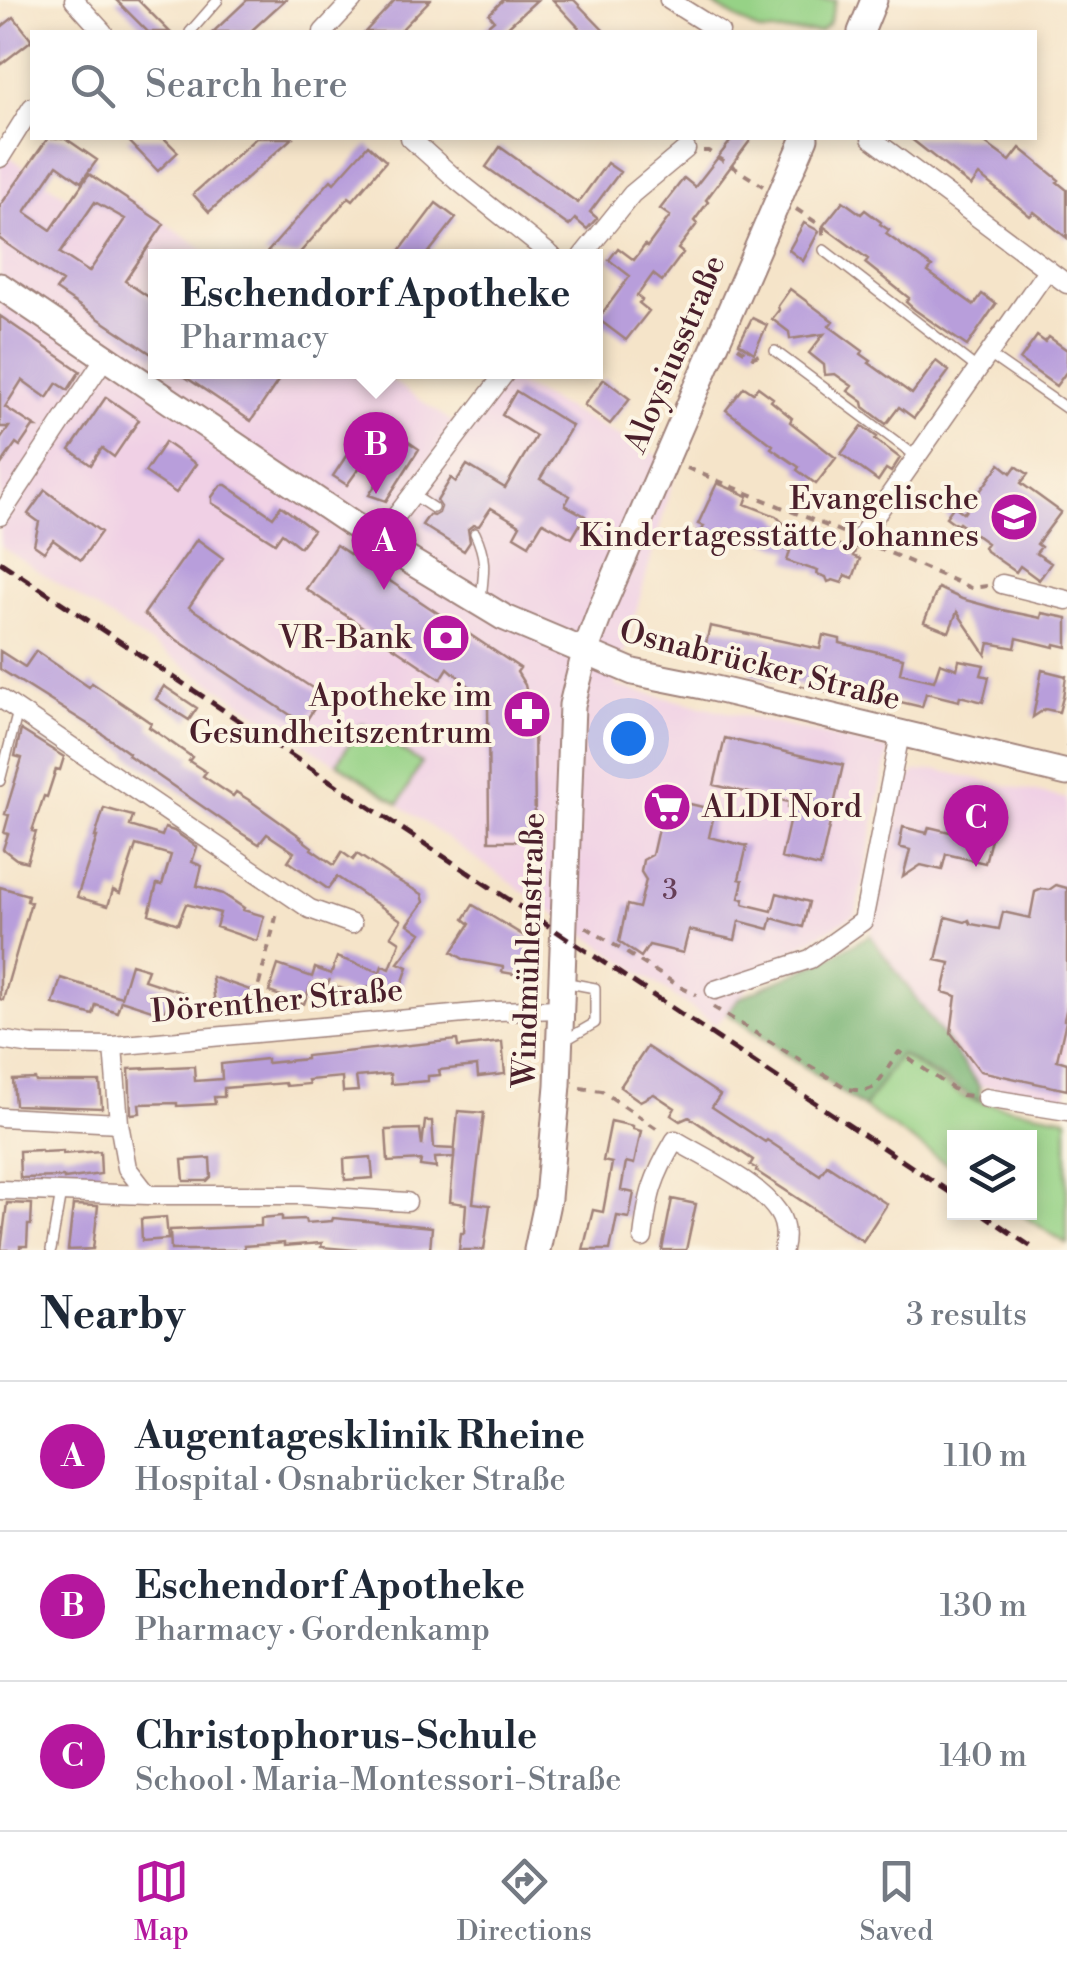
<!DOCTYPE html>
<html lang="en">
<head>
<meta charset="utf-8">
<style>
	body { margin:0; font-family:"Libre Bodoni",serif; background:#f2f2f3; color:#1f2937 }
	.controls { position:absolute; right:30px; bottom:30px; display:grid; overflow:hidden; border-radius:0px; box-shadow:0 5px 15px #0003 }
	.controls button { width:90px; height:90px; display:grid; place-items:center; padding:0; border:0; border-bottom:2px solid #e0e1e3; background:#fff; color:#1f2937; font:50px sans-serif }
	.you { position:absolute; left:628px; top:738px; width:35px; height:35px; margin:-25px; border:8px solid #fff; border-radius:50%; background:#1a73e8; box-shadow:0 0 0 15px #1a73e833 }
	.badge { display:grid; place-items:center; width:65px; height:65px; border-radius:50%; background:#b5179e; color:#fff; font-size:32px; font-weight:700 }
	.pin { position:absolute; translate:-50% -82px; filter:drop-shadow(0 2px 5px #0008) }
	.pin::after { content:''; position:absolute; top:52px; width:35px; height:30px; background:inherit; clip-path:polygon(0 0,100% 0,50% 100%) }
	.popup { position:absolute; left:148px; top:249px; width:455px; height:130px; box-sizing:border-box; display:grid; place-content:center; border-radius:0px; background:#fff; filter:drop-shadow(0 2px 8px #0005); font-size:32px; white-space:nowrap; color:#747a83 }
	.popup b { font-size:38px; color:#1f2937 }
	.popup::after { content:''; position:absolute; left:50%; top:100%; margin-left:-20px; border:20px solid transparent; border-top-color:#fff }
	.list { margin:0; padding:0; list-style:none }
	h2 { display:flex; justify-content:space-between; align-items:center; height:130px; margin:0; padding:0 40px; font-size:42px }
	h2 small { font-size:32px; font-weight:400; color:#747a83 }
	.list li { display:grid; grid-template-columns:65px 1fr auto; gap:30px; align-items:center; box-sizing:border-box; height:150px; padding:0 40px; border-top:2px solid #e0e1e3 }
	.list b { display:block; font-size:38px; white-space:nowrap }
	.list p { margin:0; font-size:32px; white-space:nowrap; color:#747a83 }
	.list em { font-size:32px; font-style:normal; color:#747a83 }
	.icon { flex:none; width:55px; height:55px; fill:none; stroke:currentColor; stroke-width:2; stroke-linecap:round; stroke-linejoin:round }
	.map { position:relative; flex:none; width:1067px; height:1250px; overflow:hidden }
	.search { position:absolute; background:#fff; box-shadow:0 5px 15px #0003; left:30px; right:30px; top:30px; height:110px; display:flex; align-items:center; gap:25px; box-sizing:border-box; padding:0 35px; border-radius:0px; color:#747a83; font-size:38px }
	.sheet { height:580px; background:#fff }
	nav { display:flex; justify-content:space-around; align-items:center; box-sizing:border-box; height:140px; border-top:2px solid #e0e1e3; background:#fff; font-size:28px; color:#747a83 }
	nav a { display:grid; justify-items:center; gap:5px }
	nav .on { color:#b5179e }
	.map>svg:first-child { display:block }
	.built { fill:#f0d0e5 }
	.green { fill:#96d286; stroke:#707858; stroke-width:2.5 }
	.forest { fill:#78b473; stroke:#616a4f; stroke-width:2.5 }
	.building { fill:#b89edb; fill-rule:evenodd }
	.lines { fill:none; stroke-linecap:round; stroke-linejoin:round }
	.lane-casing { stroke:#a0827a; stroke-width:12 }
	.street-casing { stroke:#a0827a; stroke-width:21 }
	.secondary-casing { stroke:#a0827a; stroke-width:29 }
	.path { stroke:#a0827a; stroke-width:4; stroke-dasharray:8 8; stroke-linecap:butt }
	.lane { stroke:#fff; stroke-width:9 }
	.street { stroke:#fff; stroke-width:18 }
	.secondary { stroke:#fff; stroke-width:25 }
	.rail { stroke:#4a1f2b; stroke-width:5; stroke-dasharray:15 8; stroke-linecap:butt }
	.labels { text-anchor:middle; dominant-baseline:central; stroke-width:8; stroke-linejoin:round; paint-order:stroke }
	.number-label { font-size:28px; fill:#663f57 }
	.street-label { font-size:32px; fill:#4a1f2b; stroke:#fcf5e5 }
	.poi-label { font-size:32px; fill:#4a1f2b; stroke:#fcf5e5; text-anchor:end }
</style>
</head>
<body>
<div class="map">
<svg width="1067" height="1250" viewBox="0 0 1067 1250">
	<rect width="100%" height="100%" fill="#fcf5e5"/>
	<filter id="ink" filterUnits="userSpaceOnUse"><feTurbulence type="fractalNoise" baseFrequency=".01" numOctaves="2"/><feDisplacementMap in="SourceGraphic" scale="20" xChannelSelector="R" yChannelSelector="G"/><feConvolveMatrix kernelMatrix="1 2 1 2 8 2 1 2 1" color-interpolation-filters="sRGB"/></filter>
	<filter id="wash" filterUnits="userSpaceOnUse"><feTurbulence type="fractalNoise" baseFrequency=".0048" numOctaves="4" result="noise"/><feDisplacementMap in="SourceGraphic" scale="40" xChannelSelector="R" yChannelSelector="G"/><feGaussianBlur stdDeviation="2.25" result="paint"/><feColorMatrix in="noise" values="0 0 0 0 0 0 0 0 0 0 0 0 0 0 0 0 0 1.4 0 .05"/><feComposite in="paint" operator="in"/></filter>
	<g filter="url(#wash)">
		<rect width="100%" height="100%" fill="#f5e4c9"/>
		<!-- built -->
		<path class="built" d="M0,150L89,212L108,184L213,256H156V372H379L461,428L500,375L677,466L615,686L889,750L856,914L767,965L716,1025L399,805L0,546Z
			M937,770L1067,799V1098L979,1086L911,997L870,935L906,780L916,772Z"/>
		<!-- green -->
		<path class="green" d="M705,0H836L829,24L820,32H760Z
			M362,724L421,763L399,804L337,763Z
			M899,1054L964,1097L981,1102L1067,1118V1244L1019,1213L1030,1212V1138H954V1169L864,1108Z"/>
		<!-- forest -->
		<path class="forest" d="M870,935L979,1086L981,1102L900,1054L864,1108L727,1013L739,998L820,962Z"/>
		<g id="blocks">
			<!-- building -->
			<path class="building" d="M116,0H138L170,32H148Z
				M247,0H285L250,32H213Z
				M395,0H430L399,32H365Z
				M503,0H537L502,32H480L494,20L489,14Z
				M553,0H574L605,32H583Z
				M14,17L32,40L0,65V28Z
				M48,138H65L97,160L81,182L57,165L25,212L51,230L89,174L164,224L125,281L156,302V357L56,290L62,282L0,239V206ZM95,202L125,219L89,272L60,253Z
				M126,138H164L178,152L158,171Z
				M256,138H292L209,212L193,194Z
				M733,138H752L706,200L708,202L694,221L697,224L678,249L683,253L662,281L653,274L637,296L642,300L639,303L649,311L626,340L598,319L630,276L609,260L618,248L634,260L645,245L647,247L670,216L660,209L684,178L695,187Z
				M910,138H978L1010,161L1020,148L1059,180L1057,182L1067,190V238L1034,212L1030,216L979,175L971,186Z
				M368,145L386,161L353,200L349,197L297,256H264L331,180L334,183Z
				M500,147L578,203L607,163L620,172L590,212L597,218L587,229L575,219L569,226L486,167Z
				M843,201L861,214L865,210L881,222L880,224L889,230L886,234L932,267L928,272L974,305L982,294L996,304L967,346L915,310L906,302L909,298L865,263L868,259L823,226Z
				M436,203L456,218L426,256H396Z
				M804,223L819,231L803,261L789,250Z
				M790,289L833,321L829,326L863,351L861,354L871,361L869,363L912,394L936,361L949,371L914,418L899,407L886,424L864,407L863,402L848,391L852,386L835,374L825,375L824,365L809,353L824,334L790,339L789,332L772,319L779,310L778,306Z
				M0,316L80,371L68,390L57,383L47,398L22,380L5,407L36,427H33L20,446L16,443L0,466V440L9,427H0Z
				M752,318L767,325L754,353L739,343Z
				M1037,336L1045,342L1049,337L1067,350V371L1056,386L1020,360Z
				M178,372H284L251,421Z
				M604,379L630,399L610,424L584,405Z
				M744,387L753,393L758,387L773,398L771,401L792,418L790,422L836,458L816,484L797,470L799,467L771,448L773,445L726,410Z
				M516,391L572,426L540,479L570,496L565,505L585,516L572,538L543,522L529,545L514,536L520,525L491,508L479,526L473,525L468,529L470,542L464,551L422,525L429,515L434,516L439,513L441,507L437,501L451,478L456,482L467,465L505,488L536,436L502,415Z
				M106,397L139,420L114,457L102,448L91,465L70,450Z
				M379,422L419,449L386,501L369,495L388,466L370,453L347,485L333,476L362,432L369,437Z
				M862,426L877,437L875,439L900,458L891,472L886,469L878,481L841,454Z
				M165,442L196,464L176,493L145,472Z
				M1000,464L1011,473L1016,466L1028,474L1021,483L1061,512L1037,544L1041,547L1036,553L1051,563L1039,580L1020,566L1016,572L986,551L984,547L987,543L959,523L957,525L946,517L954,506L964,513Z
				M717,483L748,496L745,504L776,516L783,523L814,533L813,535L855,551L853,556L860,559L853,578L845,575L842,583L833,580L828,582L826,577L817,574L818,571L787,561L790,551L748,534L746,539L724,530L720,541L701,533L704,526L698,524Z
				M221,485H226L273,517L281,506L313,530L300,547L282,533L275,543L212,503V497Z
				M45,490L101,532L81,560L53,540L44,552L34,545L39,522L28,514Z
				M197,539L223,558L189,607L323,695L304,724L165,632L144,614Z
				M336,545L520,668L517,672L525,685L529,703H534L535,841H489L488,702L448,668L441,679L306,589Z
				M938,588L962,599L1002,610L1041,618L1042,613L1067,618V647L1055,644L1054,647L1017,638L1015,648L989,643L986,655L957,612L949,632L924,622Z
				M710,626L820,649L823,635L840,639V643L903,658L900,673L934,681L940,663L957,669L959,660L984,665L981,675L989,677L983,702L960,696L959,701L926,693L922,707L879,697L877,703L750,674L754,659L705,648Z
				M0,651L25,667L36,651L89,687L92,683L151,723L149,727L192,757L189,761L206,772L203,776L233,796L236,792L249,800L301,837L300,838L312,847L311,849L334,865L342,852L353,860L357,854L395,879L422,894L424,902L408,924L421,933L398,963L408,967L399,993L385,988L384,992L367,987L364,996L328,984L330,979L326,989L311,984L304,1004L269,992L278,965L312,977L315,968L331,974L337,957L380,972L382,966L390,969L400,942L391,936L401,920L337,877L328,889L288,861L294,852L267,834L259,844L241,833L128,755L129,753L94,728L0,669Z
				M1042,670L1066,676L1063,697L1059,712L1045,709L1033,717Z
				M164,686L197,708L189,720L156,699Z
				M21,730L64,757L60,770L56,769L47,797L44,796L32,831L36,832L27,862L16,859L3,849L8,834L4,833L9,815L5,814L22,758L15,756Z
				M725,738L843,765L820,867L781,858L792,809L788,808L789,802L714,785Z
				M665,798L715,810L709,837L747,846L739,879L743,880L739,898L744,899L743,904L772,911L777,893L809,902L803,927L772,918L769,929L739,921L735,940L689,930L683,953L649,945L641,957L619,942L627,905L639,908L646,880L641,872L643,860L652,855Z
				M104,808L133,816L130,826L162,836L165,828L174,831L197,847L192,862L202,866L197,886L223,894L244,908L243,910L264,916L257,941L216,927L220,913L186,904L178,924L149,914L157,884L162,885L171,855L136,845L120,893L113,890L108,906L77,897L97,837H95Z
				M956,826L992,835L985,863L946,854L942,870L921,865L903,877L910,850L899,847L903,827L927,833L929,827L954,833Z
				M1056,885L1067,888V1006L1064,1020L1066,1021L1057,1060L1067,1063V1090L980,1071L951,1033L956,996L943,992L950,963L936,960L946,917L965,922L969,920L971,924L999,929L1003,912L1030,918L1035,892L1042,889L1049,890Z
				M0,887L28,895L27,901L31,902L3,1000L0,999Z
				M473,905L534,942L529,950L534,952L519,975L502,972L503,967L465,960L452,952L470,924L464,919Z
				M131,964L148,969L144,980L184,993L179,1008L167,1004L164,1014L121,1000L117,1012L96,1005L93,1015L53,1004L61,978L121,997Z
				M212,977L253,991L250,1006L238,1002L235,1012L215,1006Z
				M457,1040L458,1047L502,1042L505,1074L478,1077L477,1066L439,1070L440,1075L428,1076V1081L391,1084L390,1074L356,1077L358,1091L343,1092L342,1077L308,1080L309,1084L286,1086L285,1083L224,1088V1097H214L215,1104L177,1106V1103L139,1104L140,1113L131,1114L129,1069L194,1066L195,1081L222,1079L221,1064L267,1059V1063L306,1059V1056Z
				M647,1047L720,1095L712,1107L765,1142L767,1140L820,1175L827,1165L887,1204L863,1241L756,1171L757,1169L750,1165L753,1160L689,1117L680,1121L671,1115L675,1108L654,1094L640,1101L620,1087Z
				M35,1079L36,1082H100L102,1108L15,1105L13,1080Z
				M458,1111L484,1113L473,1203L490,1205L484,1250H459L461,1233H464L466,1204L450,1202Z
				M425,1121H432L434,1148L454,1149V1157L435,1158L436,1168L420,1166L421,1160L388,1162L386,1130L420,1129L422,1146Z
				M611,1121L633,1126V1129L641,1131L634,1164L626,1162L621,1190L634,1193L629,1218L617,1216L610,1250H583L593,1210L603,1212L612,1163L603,1161Z
				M41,1150L42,1152L63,1151V1154L100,1151L101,1174L64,1179V1177L20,1178L19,1151Z
				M371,1157L373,1178L345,1180L344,1159Z
				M210,1158L211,1177L207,1181H184L182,1160Z
				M672,1199L696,1204L686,1250H662Z
				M7,1203L32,1204L31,1225H28L27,1246H20V1250H1Z
				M73,1205L98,1206L93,1249L68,1250Z
				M282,1216V1220L305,1219L306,1223L332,1221L333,1218L432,1227L430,1250H355L321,1247L322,1243L284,1246V1243L244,1246L245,1250H171L170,1230L261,1226V1218Z
				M166,1217L168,1239L142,1241L141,1219Z"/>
		</g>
	</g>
	<g filter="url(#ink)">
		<use href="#blocks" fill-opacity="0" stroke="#a0827a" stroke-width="2.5"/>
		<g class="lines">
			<!-- lane casing -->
			<g class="lane-casing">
				<path id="lane" d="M190,32L218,0
					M824,250L978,369
					M775,351L917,457
					M988,354L1067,409
					M413,495L433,508
					M475,533C487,559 484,571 481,598
					M0,781L18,711
					M562,1042L595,1023V988L563,982
					M51,1250L61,1192"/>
			</g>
			<!-- street casing -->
			<g class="street-casing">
				<path id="street" d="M74,0L103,32
					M669,0L720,32
					M323,32L353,0
					M410,138L458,181L552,256
					M871,138L1067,284
					M0,158L32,107
					M582,256L632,194L686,149
					M0,516L106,356
					M859,539L1048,269
					M377,541L506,372
					M1002,584L1067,600
					M0,698L310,909L352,924
					M715,990L810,959L863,921L900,734
					M0,1040L32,1045L113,1046L497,1011L560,1009
					M113,1046L119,1123L127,1168L148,1195H301L407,1202
					M986,1098L1067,1111
					M0,1117L119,1123
					M0,1190L148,1195
					M643,1238C648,1195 652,1179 675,1140C705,1158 759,1183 778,1212C786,1224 786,1237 783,1250"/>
			</g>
			<!-- secondary casing -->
			<g class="secondary-casing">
				<path id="secondary" d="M861,32L874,0
					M0,286L377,541L503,617L633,672L703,686L1067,773
					M537,1250L548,1198L558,1085L572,705L585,652L602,607L805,138"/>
			</g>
			<!-- path -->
			<path class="path" d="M703,151H708L763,186
				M796,209L823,227V236
				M738,347L753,357L765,353
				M687,468L844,533
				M876,547L971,588L987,586
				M1067,745V747
				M586,927L682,988L697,995
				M713,1007L848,1089L864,1091L875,1087L899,1052L962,1095L972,1096
				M251,1016L278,909
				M580,1088L602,1091L662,1132"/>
			<!-- lane -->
			<use href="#lane" class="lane"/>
			<!-- street -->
			<use href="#street" class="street"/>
			<!-- secondary -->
			<use href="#secondary" class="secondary"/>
			<!-- rail -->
			<path class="rail" d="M0,562L954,1195
				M980,1212L1036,1250"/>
		</g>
	</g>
	<!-- icons -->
	<defs>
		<g id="school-disc" transform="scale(2.5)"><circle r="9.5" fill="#b5179e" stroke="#fcf5e5"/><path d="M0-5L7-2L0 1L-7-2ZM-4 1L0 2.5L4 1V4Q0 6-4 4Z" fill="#fff"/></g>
		<g id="bank-disc" transform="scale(2.5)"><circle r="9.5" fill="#b5179e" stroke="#fcf5e5"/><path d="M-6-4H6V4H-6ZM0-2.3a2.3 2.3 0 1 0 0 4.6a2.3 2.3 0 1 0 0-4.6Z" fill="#fff"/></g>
		<g id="pharmacy-disc" transform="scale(2.5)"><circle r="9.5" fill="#b5179e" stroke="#fcf5e5"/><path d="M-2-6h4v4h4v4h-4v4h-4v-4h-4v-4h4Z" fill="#fff"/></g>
		<g id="supermarket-disc" transform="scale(2.5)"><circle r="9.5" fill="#b5179e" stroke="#fcf5e5"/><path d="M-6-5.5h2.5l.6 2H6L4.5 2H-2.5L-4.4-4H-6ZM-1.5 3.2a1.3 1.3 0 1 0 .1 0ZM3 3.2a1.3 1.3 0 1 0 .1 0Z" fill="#fff"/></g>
	</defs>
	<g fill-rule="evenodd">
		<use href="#school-disc" x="1014" y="517"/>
		<use href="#bank-disc" x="446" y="638"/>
		<use href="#pharmacy-disc" x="527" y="714"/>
		<use href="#supermarket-disc" x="667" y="807"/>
	</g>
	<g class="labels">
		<!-- number labels -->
		<g class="number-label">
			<text x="670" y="890">3</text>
		</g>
		<!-- street labels -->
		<g class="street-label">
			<text transform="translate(675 354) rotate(-67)">Aloysiusstraße</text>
			<text transform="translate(760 665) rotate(14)">Osnabrücker Straße</text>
			<text transform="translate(529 950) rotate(-88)">Windmühlenstraße</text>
			<text transform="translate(277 1001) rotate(-5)">Dörenther Straße</text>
		</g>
		<!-- poi labels -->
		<g class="poi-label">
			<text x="979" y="499">Evangelische<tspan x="979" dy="37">Kindertagesstätte Johannes</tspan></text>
			<text x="411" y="638">VR-Bank</text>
			<text x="492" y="696">Apotheke im<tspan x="492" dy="37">Gesundheitszentrum</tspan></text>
			<text x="702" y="807" text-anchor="start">ALDI Nord</text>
		</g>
	</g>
</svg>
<div class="controls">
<button><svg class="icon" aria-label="layers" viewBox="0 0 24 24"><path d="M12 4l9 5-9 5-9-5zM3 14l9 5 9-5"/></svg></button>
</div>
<div class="you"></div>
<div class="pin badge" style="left:384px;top:590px">A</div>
<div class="pin badge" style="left:376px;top:494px">B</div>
<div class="popup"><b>Eschendorf Apotheke</b>Pharmacy</div>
<div class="pin badge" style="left:976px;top:867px">C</div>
<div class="search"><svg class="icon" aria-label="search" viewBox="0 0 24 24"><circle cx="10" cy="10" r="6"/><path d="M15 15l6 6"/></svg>Search here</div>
</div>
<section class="sheet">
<h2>Nearby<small>3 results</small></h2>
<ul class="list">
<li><span class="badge">A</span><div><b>Augentagesklinik Rheine</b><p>Hospital · Osnabrücker Straße</p></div><em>110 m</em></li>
<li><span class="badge">B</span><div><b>Eschendorf Apotheke</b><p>Pharmacy · Gordenkamp</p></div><em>130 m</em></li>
<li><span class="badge">C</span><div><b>Christophorus-Schule</b><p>School · Maria-Montessori-Straße</p></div><em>140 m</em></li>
</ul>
</section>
<nav>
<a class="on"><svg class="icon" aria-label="map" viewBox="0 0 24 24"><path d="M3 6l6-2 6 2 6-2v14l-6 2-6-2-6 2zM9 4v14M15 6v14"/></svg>Map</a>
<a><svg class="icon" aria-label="directions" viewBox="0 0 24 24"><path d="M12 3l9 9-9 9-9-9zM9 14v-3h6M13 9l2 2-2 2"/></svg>Directions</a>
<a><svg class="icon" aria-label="saved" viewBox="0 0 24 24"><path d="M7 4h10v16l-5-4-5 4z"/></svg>Saved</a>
</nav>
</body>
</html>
